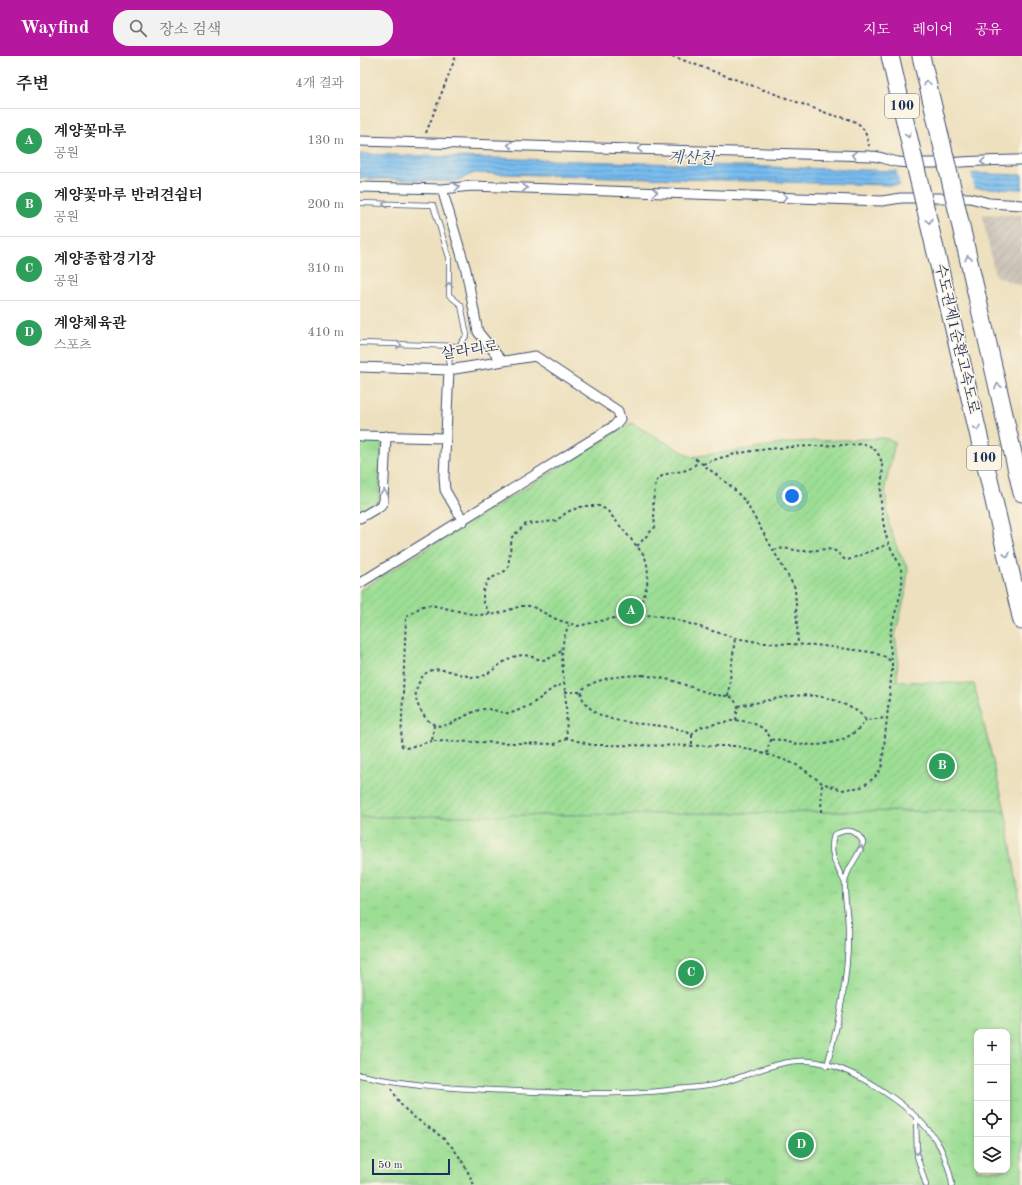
<!DOCTYPE html>
<html lang="ko">
<head>
<meta charset="utf-8">
<style>
	body { margin:0; font-family:"Old Standard TT","Noto Serif KR",serif; background:#f2f2f2; color:#222 }
	.controls { position:absolute; right:12px; bottom:12px; display:grid; overflow:hidden; border-radius:8px; box-shadow:0 2px 6px #0003 }
	.controls button { width:36px; height:36px; display:grid; place-items:center; padding:0; border:0; border-bottom:1px solid #e0e0e0; background:#fff; color:#222; font:20px sans-serif }
	.scale { position:absolute; left:12px; bottom:10px; width:78px; box-sizing:border-box; padding-left:4px; border:2px solid #1b2f5e; border-top:0; font-size:11px; line-height:14px; white-space:nowrap; color:#1b2f5e; -webkit-text-stroke:3px #fcf5e5; paint-order:stroke }
	.you { position:absolute; left:432px; top:440px; width:14px; height:14px; margin:-10px; border:3px solid #fff; border-radius:50%; background:#1a73e8; box-shadow:0 0 0 6px #1a73e833 }
	.badge { display:grid; place-items:center; width:26px; height:26px; border-radius:50%; background:#b5179e; color:#fff; font-size:13px; font-weight:700 }
	.pin { position:absolute; translate:-50% -50%; border:2px solid #fff; box-shadow:0 1px 4px #0006 }
	.list { margin:0; padding:0; list-style:none }
	h2 { display:flex; justify-content:space-between; align-items:center; height:52px; margin:0; padding:0 16px; font-size:17px }
	h2 small { font-size:13px; font-weight:400; color:#767676 }
	.list li { display:grid; grid-template-columns:26px 1fr auto; gap:12px; align-items:center; box-sizing:border-box; height:64px; padding:0 16px; border-top:1px solid #e0e0e0 }
	.list b { display:block; font-size:15px; white-space:nowrap }
	.list p { margin:0; font-size:13px; white-space:nowrap; color:#767676 }
	.list em { font-size:13px; font-style:normal; color:#767676 }
	.icon { flex:none; width:22px; height:22px; fill:none; stroke:currentColor; stroke-width:2; stroke-linecap:round; stroke-linejoin:round }
	.map { position:relative; flex:none; width:662px; height:1129px; overflow:hidden }
	header { display:flex; align-items:center; gap:24px; box-sizing:border-box; height:56px; padding:0 20px; background:#b5179e; color:#fff }
	header strong { font-size:19px }
	nav { display:flex; gap:22px; margin-inline-start:auto; font-size:14px }
	.search { width:280px; height:36px; background:#f2f2f2; display:flex; align-items:center; gap:10px; box-sizing:border-box; padding:0 14px; border-radius:16px; color:#767676; font-size:15px }
	main { display:flex }
	aside { flex:1; background:#fff }
	.map>svg:first-child { display:block }
	.industrial { fill:url(#industrial-furrows) }
	.park { fill:url(#park-tufts); stroke:#5c867a; fill-rule:evenodd }
	.garden { fill:url(#garden-furrows); stroke:#5c867a }
	.water { fill:url(#water-rules); stroke:#4976a6 }
	.pier { fill:#ede0be }
	.lines { fill:none; stroke-linecap:round; stroke-linejoin:round }
	.lane-casing { stroke:#3a4a6c; stroke-width:6 }
	.street-casing { stroke:#3a4a6c; stroke-width:11 }
	.highway-casing { stroke:#3a4a6c; stroke-width:19 }
	.path { stroke:#3a4a6c; stroke-width:2; stroke-dasharray:3 3; stroke-linecap:butt }
	.lane { stroke:#fff; stroke-width:4.5 }
	.street { stroke:#fff; stroke-width:9 }
	.highway { stroke:#fff; stroke-width:17 }
	.highway-bridge-casing { stroke:#3a4a6c; stroke-width:19; stroke-linecap:butt }
	.highway-bridge { stroke:#fff; stroke-width:17 }
	.oneway { stroke:#8d97ae }
	.labels { text-anchor:middle; dominant-baseline:central; stroke-width:3; stroke-linejoin:round; paint-order:stroke }
	.shield { fill:#fcf5e5; stroke:#5e6a86; stroke-width:1 }
	.shield-label { font-size:14px; font-weight:bold; fill:#1b2f5e }
	.street-label { font-size:15px; fill:#1b2f5e; stroke:#fcf5e5 }
	.water-label { font-size:16px; font-style:italic; fill:#375989; stroke:#fcf5e5 }
</style>
</head>
<body>
<header>
<strong>Wayfind</strong>
<div class="search"><svg class="icon" aria-label="search" viewBox="0 0 24 24"><circle cx="10" cy="10" r="6"/><path d="M15 15l6 6"/></svg>장소 검색</div>
<nav><a>지도</a><a>레이어</a><a>공유</a></nav>
</header>
<main>
<aside>
<h2>주변<small>4개 결과</small></h2>
<ul class="list">
<li><span class="badge" style="background:#2e9e5b">A</span><div><b>계양꽃마루</b><p>공원</p></div><em>130 m</em></li>
<li><span class="badge" style="background:#2e9e5b">B</span><div><b>계양꽃마루 반려견쉼터</b><p>공원</p></div><em>200 m</em></li>
<li><span class="badge" style="background:#2e9e5b">C</span><div><b>계양종합경기장</b><p>공원</p></div><em>310 m</em></li>
<li><span class="badge" style="background:#2e9e5b">D</span><div><b>계양체육관</b><p>스포츠</p></div><em>410 m</em></li>
</ul>
</aside>
<div class="map">
<svg width="662" height="1129" viewBox="0 0 662 1129">
	<defs>
		<pattern id="industrial-furrows" width="10" height="10" patternUnits="userSpaceOnUse"><rect width="10" height="10" fill="#cbc3b8"/><path d="M-1 1l2-2M0 10L10 0M9 11l2-2" fill="none" stroke="#aea8a1"/></pattern>
		<pattern id="park-tufts" width="24" height="20" patternUnits="userSpaceOnUse"><rect width="24" height="20" fill="#9dde95"/><path d="M3 7l-1-3M5 7V3M7 7l1-3M15 17l-1-3M17 17v-4M19 17l1-3" fill="none" stroke="#87bf83"/></pattern>
		<pattern id="garden-furrows" width="10" height="10" patternUnits="userSpaceOnUse"><rect width="10" height="10" fill="#9dde95"/><path d="M-1 1l2-2M0 10L10 0M9 11l2-2" fill="none" stroke="#87bf83"/></pattern>
		<pattern id="water-rules" width="6" height="5" patternUnits="userSpaceOnUse"><rect width="6" height="5" fill="#77bcee"/><path d="M0 2.5h6" fill="none" stroke="#6199c4"/></pattern>
	</defs>
	<rect width="100%" height="100%" fill="#fcf5e5"/>
	<filter id="ink" filterUnits="userSpaceOnUse"><feTurbulence type="fractalNoise" baseFrequency=".025" numOctaves="2"/><feDisplacementMap in="SourceGraphic" scale="8" xChannelSelector="R" yChannelSelector="G"/><feConvolveMatrix kernelMatrix="1 2 1 2 8 2 1 2 1" color-interpolation-filters="sRGB"/></filter>
	<filter id="wash" filterUnits="userSpaceOnUse"><feTurbulence type="fractalNoise" baseFrequency=".012" numOctaves="4" result="noise"/><feDisplacementMap in="SourceGraphic" scale="16" xChannelSelector="R" yChannelSelector="G"/><feGaussianBlur stdDeviation="0.9" result="paint"/><feColorMatrix in="noise" values="0 0 0 0 0 0 0 0 0 0 0 0 0 0 0 0 0 1.4 0 .05"/><feComposite in="paint" operator="in"/></filter>
	<g filter="url(#wash)">
		<rect width="100%" height="100%" fill="#ede0be"/>
		<!-- industrial -->
		<path class="industrial" d="M622,158L662,159V230L635,220Z"/>
		<!-- park -->
		<path class="park" d="M0,384H22L19,445L0,455Z
			M645,754L662,858V1129H0V761ZM617,976H647V1114H617Z"/>
		<!-- garden -->
		<path class="garden" d="M271,367L332,401L434,386L524,382L535,386L525,432L529,469L537,492L548,513L545,540L535,580L538,600L537,625L614,628L645,754L0,761V534Z"/>
		<!-- water -->
		<path class="water" d="M0,98L662,119V133L114,117L95,126L0,122Z"/>
		<!-- pier -->
		<path class="pier" d="M536,113L611,116L615,134L541,132Z"/>
	</g>
	<g filter="url(#ink)">
		<g class="lines">
			<!-- lane casing -->
			<g class="lane-casing">
				<path id="lane" d="M0,147L73,149L89,201V239L101,249L107,279L99,290L0,287
					M89,314L90,290
					M467,1010C479,964 489,920 488,872C488,857 484,842 485,827C486,811 500,801 503,786C496,773 486,772 474,779C468,797 477,811 485,827
					M0,1019C59,1032 120,1034 180,1036C226,1038 273,1039 318,1033C330,1032 342,1031 354,1029C386,1022 415,1003 449,1005C492,1009 554,1050 577,1086C583,1094 591,1118 592,1129
					M556,1061L557,1100L566,1129"/>
			</g>
			<!-- street casing -->
			<g class="street-casing">
				<path id="street" d="M0,85L511,100C520,100 529,105 538,106C579,110 621,103 662,104
					M0,131L82,133L106,214L118,276L141,304
					M82,133L112,130L522,145L541,142H610L629,147L662,149
					M0,311L89,314L175,300L258,355L260,363L254,370L0,527
					M89,314L84,421L85,434L103,465
					M0,380L86,382
					M0,462L20,450L23,446L26,380"/>
			</g>
			<!-- highway casing -->
			<g class="highway-casing">
				<path id="highway" d="M530,0L553,100
					M561,0L585,101
					M586,239L662,565
					M617,240L662,437"/>
			</g>
			<!-- path -->
			<path class="path" d="M312,0L472,59C495,65 504,64 509,90
				M66,77L96,0
				M336,403L372,431L385,445L435,532L438,588
				M343,408C392,388 452,391 504,388C513,390 518,396 521,404C525,418 519,432 521,446C522,460 524,476 529,488C533,498 541,508 542,519C544,536 532,562 530,579C529,588 531,597 532,606
				M277,490L295,471L293,446L296,426C305,411 328,421 337,406L336,403L332,401
				M414,494C426,490 433,495 445,495C455,495 463,492 473,494C480,496 481,504 488,504L529,488
				M130,558L123,545V535L128,524L145,515L148,511L152,481L166,468L196,465L207,456L223,450H239L247,454L284,499C292,517 287,544 272,558
				M201,595C176,615 177,593 153,601C141,605 130,619 120,621C99,624 68,596 57,632C54,641 57,648 61,655C80,688 100,656 124,653C135,652 144,660 154,656C161,653 170,650 176,645C186,639 192,630 204,628
				M283,619L311,624L354,639L368,640L373,642L378,650L376,664L340,671L332,679C325,674 317,673 308,671C281,666 233,670 221,639L223,633C241,620 263,620 283,619Z
				M205,636H221
				M368,640L375,582
				M378,650C387,648 396,647 405,645C434,638 462,635 489,651C496,654 502,658 506,664L526,662
				M376,664C391,666 406,669 411,684L408,691L407,698
				M74,669L72,685L195,688L207,682
				M332,679V690
				M411,684C419,682 424,686 432,687C459,692 490,688 506,664
				M72,685L46,692L42,690L41,687L46,560L63,550L71,549L116,559L137,558L161,550H171L198,564L218,570L272,558L299,560L311,562L375,582L404,587L455,589L511,596L526,601L532,607V614L522,709L518,718L509,726L501,731L482,734L462,727L439,710L422,703L377,690L232,689L207,682C206,667 207,651 205,635C203,611 198,591 209,569
				M461,756L462,727
				M32,1032C42,1058 59,1063 79,1079C96,1091 106,1111 114,1129"/>
			<!-- lane -->
			<use href="#lane" class="lane"/>
			<!-- street -->
			<use href="#street" class="street"/>
			<!-- highway -->
			<use href="#highway" class="highway"/>
			<!-- highway-bridge casing -->
			<g class="highway-bridge-casing">
				<path id="highway-bridge" d="M553,100L586,239
					M585,101L617,240"/>
			</g>
			<!-- highway-bridge -->
			<use href="#highway-bridge" class="highway-bridge"/>
		</g>
		<!-- one-way arrows -->
		<defs><path id="oneway-chevron" d="M-2-3.5L2.5 0L-2 3.5" fill="none" stroke-width="1.6" stroke-linecap="round" stroke-linejoin="round"/></defs>
		<g class="oneway">
			<use href="#oneway-chevron" transform="translate(567 27) rotate(-103)"/>
			<use href="#oneway-chevron" transform="translate(548 79) rotate(77)"/>
			<use href="#oneway-chevron" transform="translate(150 89) rotate(-178)"/>
			<use href="#oneway-chevron" transform="translate(280 93) rotate(-178)"/>
			<use href="#oneway-chevron" transform="translate(494 99) rotate(-178)"/>
			<use href="#oneway-chevron" transform="translate(623 106) rotate(174)"/>
			<use href="#oneway-chevron" transform="translate(97 131) rotate(-7)"/>
			<use href="#oneway-chevron" transform="translate(165 132) rotate(2)"/>
			<use href="#oneway-chevron" transform="translate(295 136) rotate(2)"/>
			<use href="#oneway-chevron" transform="translate(425 141) rotate(2)"/>
			<use href="#oneway-chevron" transform="translate(25 148) rotate(-178)"/>
			<use href="#oneway-chevron" transform="translate(569 165) rotate(77)"/>
			<use href="#oneway-chevron" transform="translate(608 202) rotate(-103)"/>
			<use href="#oneway-chevron" transform="translate(89 229) rotate(-89)"/>
			<use href="#oneway-chevron" transform="translate(39 289) rotate(2)"/>
			<use href="#oneway-chevron" transform="translate(638 330) rotate(-103)"/>
			<use href="#oneway-chevron" transform="translate(617 372) rotate(77)"/>
			<use href="#oneway-chevron" transform="translate(24 436) rotate(-86)"/>
			<use href="#oneway-chevron" transform="translate(647 499) rotate(77)"/>
			<use href="#oneway-chevron" transform="translate(501 792) rotate(-74)"/>
			<use href="#oneway-chevron" transform="translate(557 1096) rotate(86)"/>
		</g>
	</g>
	<g class="labels">
		<!-- shield labels -->
		<g class="shield">
			<rect x="525" y="38" width="34" height="24" rx="3"/>
			<rect x="607" y="390" width="34" height="24" rx="3"/>
		</g>
		<g class="shield-label">
			<text x="542" y="50">100</text>
			<text x="624" y="402">100</text>
		</g>
		<!-- street labels -->
		<g class="street-label">
			<text transform="translate(596 283) rotate(77)">수도권제1순환고속도로</text>
			<text transform="translate(110 295) rotate(-8)">살라리로</text>
		</g>
		<!-- water labels -->
		<g class="water-label">
			<text transform="translate(331 103) rotate(2)">계산천</text>
		</g>
	</g>
</svg>
<div class="controls">
<button>+</button>
<button>−</button>
<button><svg class="icon" aria-label="locate" viewBox="0 0 24 24"><circle cx="12" cy="12" r="6"/><path d="M12 2v4M12 18v4M2 12h4M18 12h4"/></svg></button>
<button><svg class="icon" aria-label="layers" viewBox="0 0 24 24"><path d="M12 4l9 5-9 5-9-5zM3 14l9 5 9-5"/></svg></button>
</div>
<div class="scale">50 m</div>
<div class="you"></div>
<div class="pin badge" style="left:271px;top:555px;background:#2e9e5b">A</div>
<div class="pin badge" style="left:582px;top:710px;background:#2e9e5b">B</div>
<div class="pin badge" style="left:331px;top:917px;background:#2e9e5b">C</div>
<div class="pin badge" style="left:441px;top:1089px;background:#2e9e5b">D</div>
</div>
</main>
</body>
</html>
